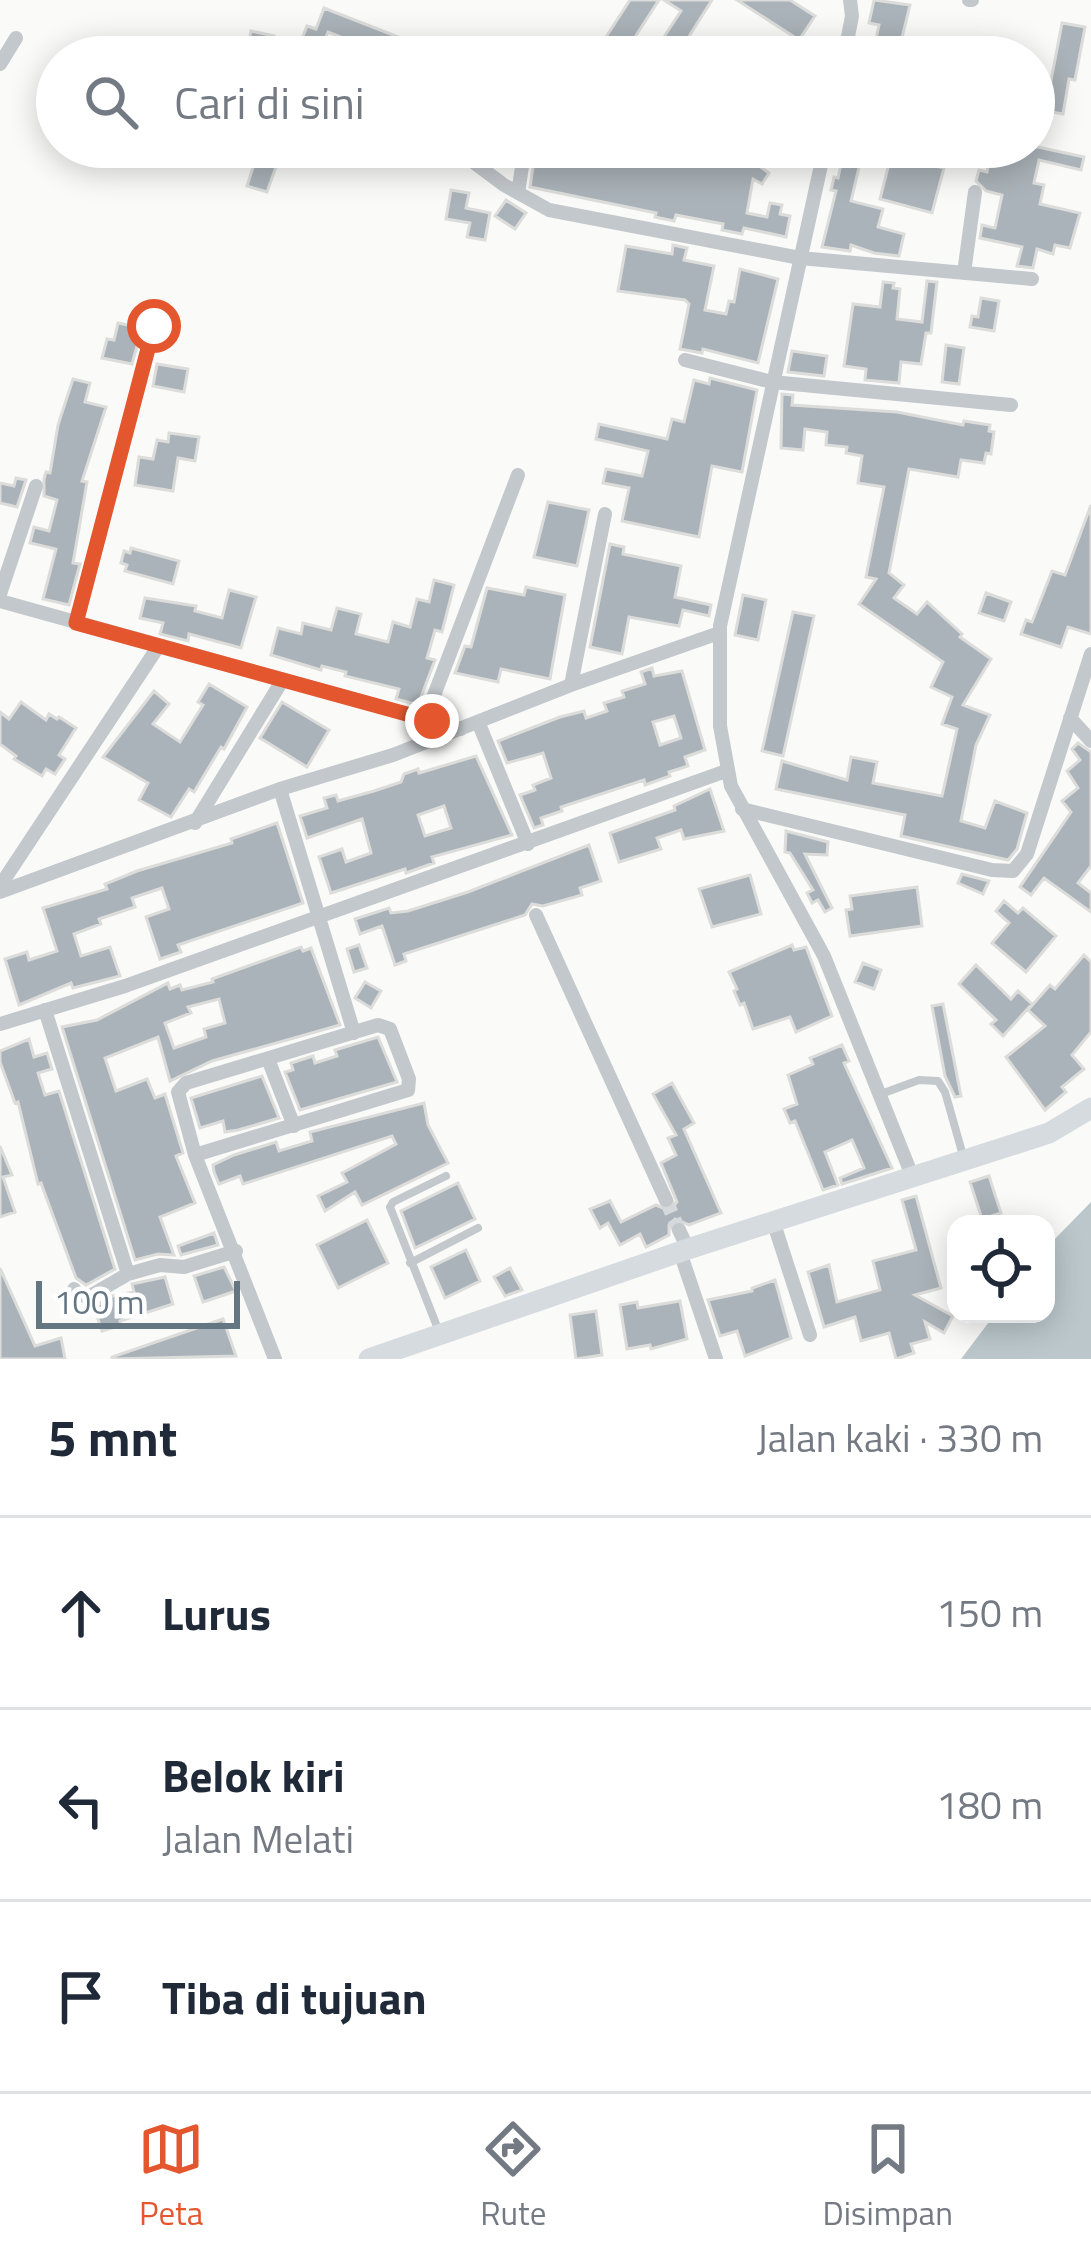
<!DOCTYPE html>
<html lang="id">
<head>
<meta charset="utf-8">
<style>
	body { margin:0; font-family:"Titillium Web",sans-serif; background:#f6f6f7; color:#1f2937 }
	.controls { position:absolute; right:36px; bottom:36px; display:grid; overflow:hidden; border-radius:24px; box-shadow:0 6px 30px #0003 }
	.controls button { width:108px; height:108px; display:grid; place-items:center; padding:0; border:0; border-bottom:3px solid #e0e1e3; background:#fff; color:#1f2937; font:60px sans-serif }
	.scale { position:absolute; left:36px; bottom:30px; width:204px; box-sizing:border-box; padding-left:12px; border:6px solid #657683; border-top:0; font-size:33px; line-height:42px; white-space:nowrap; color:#657683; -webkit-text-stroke:9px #fff; paint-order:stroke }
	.stop { position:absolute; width:36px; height:36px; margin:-27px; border:9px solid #e4572e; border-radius:50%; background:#fff }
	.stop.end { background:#e4572e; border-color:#fff; box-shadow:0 3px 12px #0008 }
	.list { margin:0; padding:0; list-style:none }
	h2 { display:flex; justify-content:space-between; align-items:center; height:156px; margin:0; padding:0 48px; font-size:51px }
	h2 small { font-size:39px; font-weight:400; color:#747a83 }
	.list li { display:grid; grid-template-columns:78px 1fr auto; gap:36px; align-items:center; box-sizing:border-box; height:192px; padding:0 48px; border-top:3px solid #e0e1e3 }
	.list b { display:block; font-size:45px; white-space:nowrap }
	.list p { margin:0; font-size:39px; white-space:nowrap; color:#747a83 }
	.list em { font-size:39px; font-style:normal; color:#747a83 }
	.icon { flex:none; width:66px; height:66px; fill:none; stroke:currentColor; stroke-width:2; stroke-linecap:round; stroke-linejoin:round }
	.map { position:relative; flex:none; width:1091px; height:1359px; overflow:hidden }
	.search { position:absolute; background:#fff; box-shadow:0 6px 30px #0003; left:36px; right:36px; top:36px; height:132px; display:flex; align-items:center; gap:30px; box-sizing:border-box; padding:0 42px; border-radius:66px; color:#747a83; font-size:45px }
	.sheet { height:732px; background:#fff }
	nav { display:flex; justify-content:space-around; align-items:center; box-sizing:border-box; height:168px; border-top:3px solid #e0e1e3; background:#fff; font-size:33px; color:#747a83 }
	nav a { display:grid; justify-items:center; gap:6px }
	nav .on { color:#e4572e }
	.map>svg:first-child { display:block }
	.water { fill:#bbc7cb }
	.building { fill:#aab3b9; stroke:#dcdcda; stroke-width:3; fill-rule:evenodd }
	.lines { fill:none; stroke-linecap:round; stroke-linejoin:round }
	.street-tunnel { stroke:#d5d9db; stroke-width:14; stroke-dasharray:14 7; stroke-linecap:butt }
	.lane { stroke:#c3c8cc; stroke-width:8 }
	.street { stroke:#c3c8cc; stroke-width:14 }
	.secondary { stroke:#d6dbdf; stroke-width:21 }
	.route { stroke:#e4572e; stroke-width:15 }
</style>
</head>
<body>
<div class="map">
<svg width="1091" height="1359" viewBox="0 0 1091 1359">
	<rect width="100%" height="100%" fill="#fafaf8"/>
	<!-- water -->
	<path class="water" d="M1091,1202V1359H961L995,1314H1046V1248Z"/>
	<!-- building -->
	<path class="building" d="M630,0H659L622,57H593Z
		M664,0H712L676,57L656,49L681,11Z
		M737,0H790L815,16L799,40Z
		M874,0L910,5L899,50L888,48L887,57H872L879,25L869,23Z
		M324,8L447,56V57H392L328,32L318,57H295L307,26L316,29Z
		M1062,23L1085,27L1075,80L1069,79L1063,114L1035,109L1039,89L1049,91Z
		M251,31L274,36L271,51L248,46Z
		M250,147H283L267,192L247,186L255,161L246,157Z
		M536,147H582L611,153L613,147H676L756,164L769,173L762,184L753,179L747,213L767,217L770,203L782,205L780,214L790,216L786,237L744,228L742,234L722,230L723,224L676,215L674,221L655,217L656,213L530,187Z
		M749,147H794L791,161L749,152Z
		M992,147H1038L1084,157L1081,170L1039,160L1034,183L1044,185L1040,204L1080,213L1070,248L1055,245L1053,254L1037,249L1033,268L1017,266L1022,247L980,238L982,225L995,228L1002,195L986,191L976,181L979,170L987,172Z
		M843,155L861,159L851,201L883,209L878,227L904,234L899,256L874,253L851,245L850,251L822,247L836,191L831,190L834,177L838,178Z
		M891,156L944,168L932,213L880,199Z
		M451,190L469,193L466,208L490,213L485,240L467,237L470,223L446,219Z
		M506,200L526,213L515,229L495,216Z
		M673,245L687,248L684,260L714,266L705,310L726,314L729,301L734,302L740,269L778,279L758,363L703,349L702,353L680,349L689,304L685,300L618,291L626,246L672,254Z
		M927,281L937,282L931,333H926L921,364L901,362L899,383L865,380L866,369L844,366L853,304L880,307L883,282L894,283L893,288L900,289L897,319L922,322Z
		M981,298L999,301L994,331L970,327L972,316L978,317Z
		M118,323L142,328L132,364L102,358L107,339L114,340Z
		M946,345L964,348L959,384L942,382Z
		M792,351L827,356L824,376L788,372Z
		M157,364L188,369L184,392L153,386Z
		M710,378L757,390L742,472L712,466L699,537L622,521L629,488L603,483L606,469L642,476L648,451L596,439L599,424L667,439L672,419L684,422L694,380L709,384Z
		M73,379L90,383L85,402L106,407L82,481L87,482L73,563L80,564L69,605L43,599L56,549L30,543L34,527L49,531L57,500L44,496V479L46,472L50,473L58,425Z
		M782,394L793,395L792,405L897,412L963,425L964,421L990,425L989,431L994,432L991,454L986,453L984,463L961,460L958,477L909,469L889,573L904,585L894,598L917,614L927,602L962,634L960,637L991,659L963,705L990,715L976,745L961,821L985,828L995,801L1027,813L1017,849L1008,860L901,836L905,815L776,789L782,761L847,780L851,757L877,762L873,783L942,796L957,729L942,724L952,697L931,687L943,662L859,604L876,579L866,577L884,487L858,483L862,456L846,453L847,447L826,445L827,432L805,429L803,450L781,448Z
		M169,433L199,437L195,461L178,458L173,491L135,485L139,457L153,459L157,440L168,442Z
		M16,478L26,480L17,507L0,503V483L14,486Z
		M548,502L589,510L577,566L534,557Z
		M1091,505V634L1068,627L1061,647L1021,634L1026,620L1032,622L1052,571L1065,575Z
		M610,544L624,547L623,554L681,566L675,597L711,605L709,616L683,610L679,626L629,617L622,654L590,647Z
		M131,548L179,561L173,584L125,571L127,565L121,563L124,551L130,553Z
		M434,580L454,585L442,632L435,630L427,658L435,660L418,705L396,699L399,689L345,676L346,672L322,666L321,670L271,655L278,628L301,634L303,623L331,630L337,608L361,614L356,634L388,642L393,622L410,627L417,599L429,602Z
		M526,587L565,595L550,679L501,669L498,682L455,673L465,646L471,647L487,588L524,595Z
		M229,590L256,597L241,648L189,634L188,641L160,634L163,623L140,618L145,598L196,606L195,611L222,618Z
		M986,593L1011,602L1004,621L979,613Z
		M743,595L766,600L758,640L735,635Z
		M793,612L814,616L783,756L762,751Z
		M652,668L654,676L682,671L705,750L685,757L688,766L669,772L670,776L645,785L644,780L561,807L562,811L541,818L543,825L534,828L520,795L535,790L533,785L551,778L543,753L507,763L498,741L560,717L584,711L586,718L607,711L604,703L624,697L622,691L645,684L641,672ZM674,716L681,738L660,745L653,722Z
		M209,684L247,707L224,749L221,747L194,792L189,789L171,817L139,800L148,783L103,757L154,691L169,704L153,724L180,742L203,705L198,702Z
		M21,702L46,720L49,714L57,719L59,717L76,728L59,755L65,759L55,774L46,769L42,776L14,759L16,756L0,744V712L9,719Z
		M282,702L329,730L307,767L260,738Z
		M1078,743L1091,752V866L1078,883L1091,893V912L1044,878L1031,895L1020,887L1071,812L1062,801L1078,788L1067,771L1080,760L1072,749Z
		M476,756L512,835L432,857L434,863L406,873L405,869L331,893L319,857L342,849L346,862L371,853L362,819L307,838L300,816L327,808L324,798L336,795L338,801L374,791L401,782L404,774L418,769L419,773ZM444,806L451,828L425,836L418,815Z
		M710,789L724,831L684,839L681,830L657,838L661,849L619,862L610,833L675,810L674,806Z
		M277,823L303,903L178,945L181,952L160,959L146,917L169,909L162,888L132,898L135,907L99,919L101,924L74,934L81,956L110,947L120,976L73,988L71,983L19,1005L5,959L27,952L29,960L57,951L43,908L107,889L105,884L137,871L232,843L231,839Z
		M786,831L828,842L827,855L805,854L832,908L825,912L818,900L812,903L807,893L813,890L790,853L785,852Z
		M589,845L601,881L580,888L582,895L543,906L532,904L525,915L404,954L406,961L395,965L382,926L360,934L355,919L389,908L391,913L408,911L468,892Z
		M962,874L989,881L983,894L958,883Z
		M750,875L761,914L712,927L699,889Z
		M917,887L922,926L850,936L846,910L852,909L850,896Z
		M1004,901L1018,913L1023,908L1056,936L1026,972L992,943L1009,923L996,911Z
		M359,945L367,968L354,972L347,949Z
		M792,945L794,950L806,947L832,1016L796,1032L790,1017L753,1029L744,1003L740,1005L734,991L737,989L729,972Z
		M301,947L303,951L311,948L340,1025L212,1061L170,1081L158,1037L105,1058L116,1091L147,1079L155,1098L165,1094L183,1153L176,1156L195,1203L160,1217L174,1255L158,1254L135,1260L62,1027L97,1020L168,983L170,989L180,985L182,990L213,982L212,979ZM219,999L225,1023L204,1029L206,1037L174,1048L165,1023L191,1013L188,1007Z
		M1084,955L1091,962V1032L1072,1055L1084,1069L1062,1087L1066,1092L1045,1110L1006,1057L1045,1026L1028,1010L1050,985L1055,989Z
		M863,963L881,970L874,989L855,982Z
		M976,965L1011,999L1018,991L1032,1004L1003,1036L991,1024L996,1020L959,984Z
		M365,982L381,991L371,1008L355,998Z
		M943,1004L961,1096L955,1097L945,1076L932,1006Z
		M378,1037L397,1082L300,1110L285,1072L293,1070L291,1063L313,1056L315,1063L337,1056L335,1050Z
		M29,1039L34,1057L47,1053L52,1069L38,1073L45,1095L59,1091L115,1269L86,1285L76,1278L41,1183L38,1184L18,1102L15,1103L0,1062V1051Z
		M842,1045L849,1061L844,1063L892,1168L842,1184L840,1178L864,1168L852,1140L825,1152L838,1185L823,1190L795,1121L790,1123L784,1109L797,1104L788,1075L813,1064L810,1058Z
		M262,1076L279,1118L238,1130L225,1132L223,1121L200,1128L191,1098Z
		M672,1083L694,1123L684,1129L721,1213L689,1225L675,1219L669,1225V1235L646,1247L640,1234L620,1245L608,1223L600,1228L590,1209L610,1201L621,1222L656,1205L670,1211L677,1202L661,1163L676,1155L668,1138L676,1135L653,1094Z
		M424,1103L428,1125L448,1163L362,1205L355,1192L325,1211L318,1196L347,1182L342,1173L396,1144L392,1136L243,1184L240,1176L219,1184L214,1172L213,1165L234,1155L276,1142L279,1151L312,1141L310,1132Z
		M0,1146L12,1175L3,1177L15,1212L0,1217Z
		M989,1176L1001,1213L982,1219L970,1182Z
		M458,1183L475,1219L415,1248L401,1211Z
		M916,1196L941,1288L915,1295L953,1316L944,1333L925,1322L930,1339L911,1344L914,1353L896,1359L889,1333L861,1341L855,1317L824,1327L808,1272L829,1265L837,1302L880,1290L873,1261L916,1250L902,1200Z
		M367,1220L388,1263L338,1288L317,1245Z
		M214,1233L218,1245L181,1255L178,1246Z
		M466,1250L480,1281L445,1298L431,1267Z
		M224,1267L236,1291L203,1302L194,1276Z
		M0,1268L35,1346L61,1338L65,1359H0Z
		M510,1268L522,1290L505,1296L494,1277Z
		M165,1277L173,1304L120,1321L121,1325L102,1331L94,1307L112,1296L134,1292L132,1284Z
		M775,1280L791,1338L745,1356L737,1331L720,1336L708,1300L752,1291V1288Z
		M680,1301L687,1339L651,1349L650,1345L627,1349L620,1305L637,1302L638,1308Z
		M596,1311L602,1355L576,1359L570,1315Z
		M223,1319L236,1356L112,1359V1357Z"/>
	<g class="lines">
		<!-- street-tunnel -->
		<path class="street-tunnel" d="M666,1200L679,1230"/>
		<!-- lane -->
		<path class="lane" d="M881,1094L919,1080L938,1081L945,1092L964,1159
			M410,1263L478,1228
			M440,1334L390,1207L393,1202L446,1176"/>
		<!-- street -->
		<path class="street" d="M969,0H972
			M844,57L852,16L850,0
			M0,64L16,38
			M453,147L504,185L549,210L800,258L1032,279
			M825,147L720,626V726L731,786L824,956L913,1178
			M950,147L978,151
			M518,193L525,147
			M964,273L975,192
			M685,360L772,382L1011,405
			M0,594L36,486
			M0,601L461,729
			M76,623L154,325
			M571,685L605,514
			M1070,718L1091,741
			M425,719L518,475
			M479,724L528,844
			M280,789L354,1033
			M742,809L992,870L1013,871L1027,854L1091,654
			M195,823L282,681
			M0,886L158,647
			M0,892L280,789L393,755L571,685L719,633
			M536,915L666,1200
			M45,1010L128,1274
			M0,1024L125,986L726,771
			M268,1059L294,1126
			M195,1155L408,1090L409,1079L390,1029L378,1025L186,1083L178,1092L195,1155L275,1359
			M774,1224L810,1335
			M679,1230L688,1249
			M680,1252L716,1359
			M74,1289L78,1295L88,1297L128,1274L160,1265L184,1267L236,1251"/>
		<!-- secondary -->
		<path class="secondary" d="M369,1359L688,1249L1049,1133L1091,1108"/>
	</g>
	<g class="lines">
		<!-- route -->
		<path class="route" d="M154,326L76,623L432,721"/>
	</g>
</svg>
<div class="controls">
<button><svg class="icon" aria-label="locate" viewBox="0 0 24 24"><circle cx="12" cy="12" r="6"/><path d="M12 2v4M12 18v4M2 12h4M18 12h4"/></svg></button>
</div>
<div class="scale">100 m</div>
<div class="stop" style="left:154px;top:326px"></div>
<div class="stop end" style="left:432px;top:721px"></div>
<div class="search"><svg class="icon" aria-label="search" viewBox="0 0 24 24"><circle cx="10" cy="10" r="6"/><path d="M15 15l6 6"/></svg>Cari di sini</div>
</div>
<section class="sheet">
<h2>5 mnt<small>Jalan kaki · 330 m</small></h2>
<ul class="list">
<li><svg class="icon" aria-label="ahead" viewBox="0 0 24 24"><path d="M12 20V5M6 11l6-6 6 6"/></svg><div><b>Lurus</b></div><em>150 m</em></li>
<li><svg class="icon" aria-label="left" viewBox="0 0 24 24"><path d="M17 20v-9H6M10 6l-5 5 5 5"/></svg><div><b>Belok kiri</b><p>Jalan Melati</p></div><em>180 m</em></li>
<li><svg class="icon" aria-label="arrive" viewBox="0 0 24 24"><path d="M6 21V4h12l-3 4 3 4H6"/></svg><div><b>Tiba di tujuan</b></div></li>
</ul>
</section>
<nav>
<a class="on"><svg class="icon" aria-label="map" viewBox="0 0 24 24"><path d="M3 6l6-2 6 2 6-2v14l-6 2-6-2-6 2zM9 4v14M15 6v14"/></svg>Peta</a>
<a><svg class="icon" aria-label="directions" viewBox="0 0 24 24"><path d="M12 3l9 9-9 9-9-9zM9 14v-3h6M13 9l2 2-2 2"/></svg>Rute</a>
<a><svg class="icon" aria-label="saved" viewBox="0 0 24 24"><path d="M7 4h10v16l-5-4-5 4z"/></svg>Disimpan</a>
</nav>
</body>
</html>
